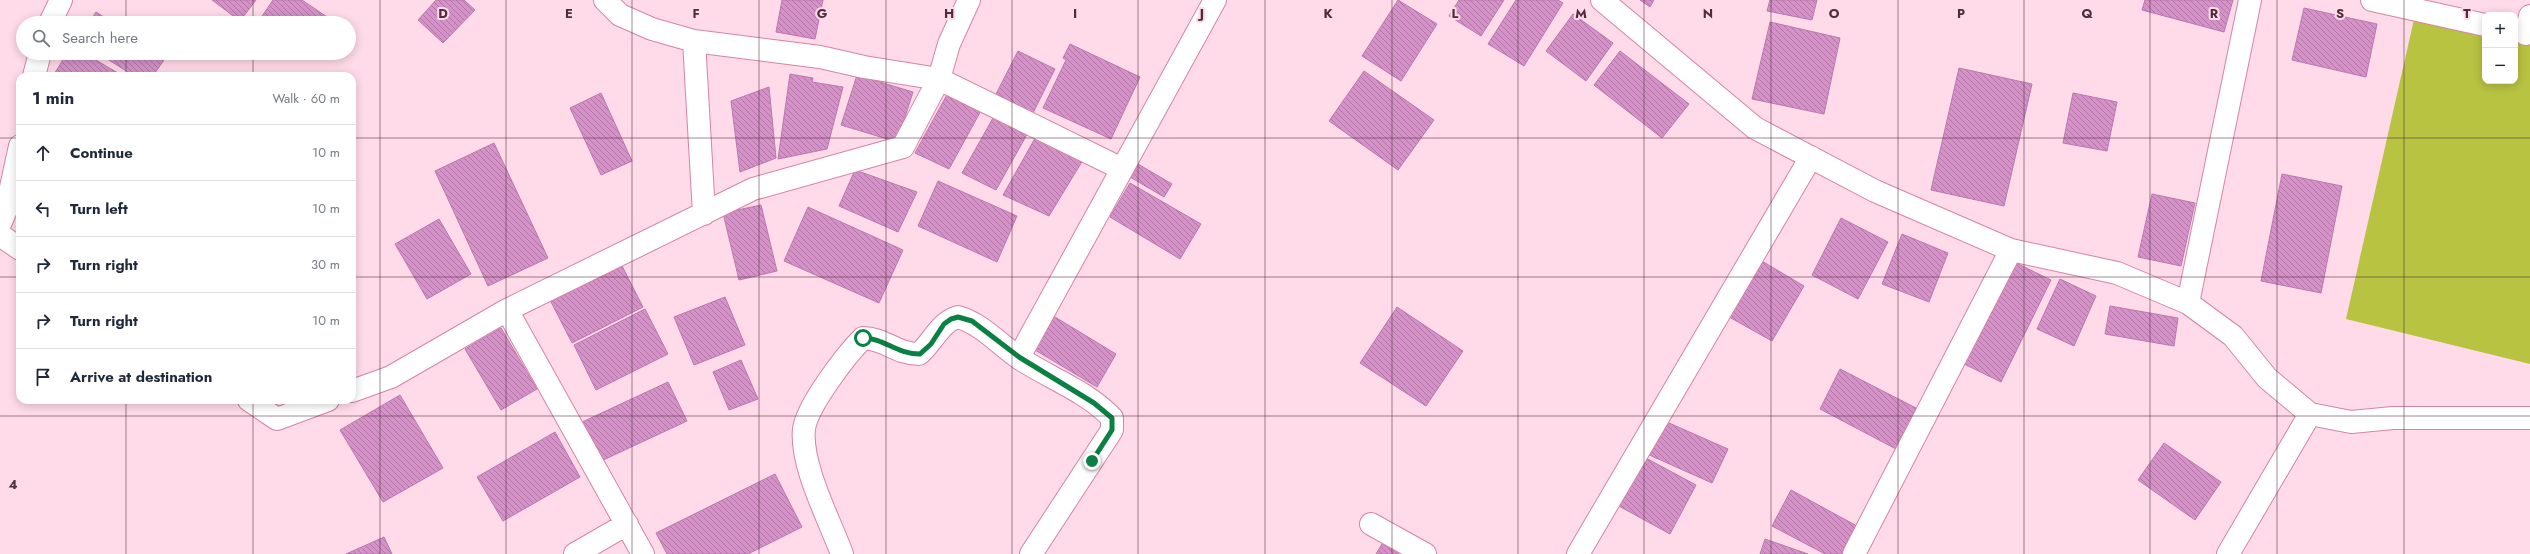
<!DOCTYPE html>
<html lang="en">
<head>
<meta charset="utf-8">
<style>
	body { margin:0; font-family:Jost,sans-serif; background:#f2f2f3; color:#1f2937 }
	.controls { position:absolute; right:12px; top:12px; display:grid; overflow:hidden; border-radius:8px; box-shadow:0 2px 10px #0003 }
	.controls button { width:36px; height:36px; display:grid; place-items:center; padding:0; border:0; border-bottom:1px solid #e0e1e3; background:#fff; color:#1f2937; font:20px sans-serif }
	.stop { position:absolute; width:12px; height:12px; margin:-9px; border:3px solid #0b8043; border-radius:50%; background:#fff }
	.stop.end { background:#0b8043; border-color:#fff; box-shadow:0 1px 4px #0008 }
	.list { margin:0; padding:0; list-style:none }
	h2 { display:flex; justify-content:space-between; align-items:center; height:52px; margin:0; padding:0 16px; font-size:17px }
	h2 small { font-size:13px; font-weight:400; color:#747a83 }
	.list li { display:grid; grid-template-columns:26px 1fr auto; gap:12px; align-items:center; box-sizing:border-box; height:56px; padding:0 16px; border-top:1px solid #e0e1e3 }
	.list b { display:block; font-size:15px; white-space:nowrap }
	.list em { font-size:13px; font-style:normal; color:#747a83 }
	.icon { flex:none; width:22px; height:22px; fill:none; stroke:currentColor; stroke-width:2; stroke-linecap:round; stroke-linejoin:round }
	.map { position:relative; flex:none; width:2530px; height:554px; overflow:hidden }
	.search { position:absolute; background:#fff; box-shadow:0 2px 10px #0003; left:16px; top:16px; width:340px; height:44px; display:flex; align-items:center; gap:10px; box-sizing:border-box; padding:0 14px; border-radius:22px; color:#747a83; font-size:15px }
	.panel { position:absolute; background:#fff; box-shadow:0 2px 10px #0003; left:16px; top:72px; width:340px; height:332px; border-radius:12px }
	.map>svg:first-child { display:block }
	.pitch { fill:#b8c341 }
	.building { fill:url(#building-back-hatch); stroke:#bb78ae }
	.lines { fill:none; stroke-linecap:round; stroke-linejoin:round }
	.minor-casing { stroke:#d683a6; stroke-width:24 }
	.minor { stroke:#fff; stroke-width:22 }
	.route { stroke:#0b8043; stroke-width:5 }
	.grid { fill:none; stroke:#4f2c3b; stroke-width:1; stroke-opacity:0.55 }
	.grid-label { font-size:13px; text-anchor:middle; font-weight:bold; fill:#4f2c3b; stroke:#ffdae8; stroke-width:4; stroke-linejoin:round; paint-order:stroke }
</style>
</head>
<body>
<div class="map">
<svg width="2530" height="554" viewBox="0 0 2530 554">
	<defs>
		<pattern id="building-back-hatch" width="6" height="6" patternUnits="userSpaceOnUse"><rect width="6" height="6" fill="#d691c8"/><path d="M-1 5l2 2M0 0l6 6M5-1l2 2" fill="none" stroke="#b077a4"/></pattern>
	</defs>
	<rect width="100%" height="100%" fill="#ffdae8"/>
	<!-- pitch -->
	<path class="pitch" d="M2415,15L2485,33V81H2515V41L2530,45V364L2346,319Z"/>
	<!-- building -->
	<path class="building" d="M212,0H256L240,21Z
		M273,0H302L336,23H260L258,22Z
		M436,0H464L475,10L443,43L418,20Z
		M782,0H823L815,39L776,32Z
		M1398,0L1437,24L1401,81L1362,56Z
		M1459,0H1504L1481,36L1449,16Z
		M1516,0H1558L1563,3L1524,66L1488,44Z
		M1640,0H1654L1650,7Z
		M1770,0H1817L1812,20L1767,11Z
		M2145,0H2233L2224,32L2142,10Z
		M2304,8L2377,24L2366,77L2292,60Z
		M96,12L113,23H89Z
		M1573,14L1613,43L1586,81L1546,51Z
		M1770,22L1840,38L1824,114L1752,99Z
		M1070,44L1140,77L1111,139L1043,108L1066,60L1063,58Z
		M1018,51L1055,69L1033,113L996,94Z
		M1620,51L1689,104L1662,138L1594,85Z
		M67,53H84L123,76H53Z
		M98,53H160L166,57L153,76H134Z
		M305,53H318L314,59Z
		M1959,68L2032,84L2004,206L1931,190Z
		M1364,71L1434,120L1398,170L1329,121Z
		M790,74L813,78L812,82L843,87L827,149L778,159Z
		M857,75L913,92L897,142L841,125Z
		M769,87L776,158L740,172L731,101Z
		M949,91L983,107L949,169L915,153Z
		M601,93L632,161L601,175L570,108Z
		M2073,93L2117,102L2107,151L2063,143Z
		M997,111L1030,129L996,190L962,173Z
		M1038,133L1083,160L1049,216L1003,195Z
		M494,143L548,258L488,286L435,171Z
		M1138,164L1172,184L1164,197L1130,177Z
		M855,170L917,192L898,232L839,206Z
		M2282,174L2342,186L2321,293L2261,281Z
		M938,181L1017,216L997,262L918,226Z
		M1130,183L1201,224L1180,259L1110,217Z
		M2152,194L2195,203L2181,266L2138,257Z
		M761,205L777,271L739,280L723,213Z
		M808,207L903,250L879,303L784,261Z
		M1841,218L1888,242L1858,299L1812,275Z
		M439,219L471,274L427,299L395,244Z
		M1902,234L1948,253L1929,302L1882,284Z
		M1755,257L1804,286L1772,341L1722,313Z
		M2012,261L2051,280L2001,382L1962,363Z
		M620,262L643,307L572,343L549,298Z
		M2060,279L2096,296L2074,346L2037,329Z
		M725,297L745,345L694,365L674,317Z
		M2110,306L2178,318L2174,346L2105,334Z
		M1397,307L1463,351L1426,406L1360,363Z
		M645,309L668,354L596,390L574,345Z
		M1050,314L1116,354L1097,387L1030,347Z
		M501,328L537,389L501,410L465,349Z
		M741,360L758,399L729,410L713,372Z
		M1840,369L1916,408L1896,449L1820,409Z
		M668,382L687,421L599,462L580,423Z
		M400,395L443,468L383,502L340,430Z
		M1660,419L1728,449L1712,483L1645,453Z
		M555,432L580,477L503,521L477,477Z
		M2164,443L2221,482L2195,520L2138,480Z
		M1644,457L1696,485L1670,534L1617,505Z
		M775,474L802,527L748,554H667L656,533Z
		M1791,490L1857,526L1842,554H1825L1772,526Z
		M384,537L392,554H346Z
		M1765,539L1808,554H1760Z
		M1382,544L1399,554H1376Z"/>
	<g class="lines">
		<!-- minor casing -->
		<g class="minor-casing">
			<path id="minor" d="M605,0L620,15L652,29L694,41L820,57L864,67L939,79L1122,169
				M1602,0L1755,128L1875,191L2011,250L2117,273L2188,303L2233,336L2267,378L2310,414L2351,422L2393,418H2530
				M2372,0L2485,25
				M50,23L61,0
				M2526,34L2530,16
				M694,41L704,214
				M34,76L40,53
				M0,224L6,210L20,146
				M0,235L20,249
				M2188,303L2250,0
				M507,310L643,554
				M1019,357L1215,0
				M352,391L391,377L507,310L753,189L903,147L939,79L949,44L969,0
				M249,400L277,419L328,400
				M1371,524L1425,554
				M575,554L627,524
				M842,554C830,521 800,465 804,429C807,406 846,355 863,338C884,338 896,354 919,354C933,342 940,322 958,317C982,324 999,344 1019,358C1049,378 1087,391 1112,418V430L1031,554
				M1578,554L1811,157
				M1854,554L2011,250
				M2228,554L2310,414"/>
		</g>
		<!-- minor -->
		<use href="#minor" class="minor"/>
	</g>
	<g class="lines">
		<!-- route -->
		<path class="route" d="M863,338C884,338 896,354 920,354L931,344L944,324L951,319L958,317L972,321L1019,357L1094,403L1112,418V430L1092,461"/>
	</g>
	<!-- grid -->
	<path class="grid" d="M126,0V23M253,0V23M380,0V554M506,0V554M632,0V554M759,0V554M886,0V554M1012,0V554M1138,0V554M1265,0V554M1392,0V554M1518,0V554M1644,0V554M1771,0V554M1898,0V554M2024,0V554M2150,0V554M2277,0V554M2404,0V554M126,53V76M253,53V76M0,138H20M352,138H2530M0,277H20M352,277H2530M126,400V554M253,400V554M0,416H2530"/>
	<g class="grid-label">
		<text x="443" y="18">D</text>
		<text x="569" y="18">E</text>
		<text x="696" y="18">F</text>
		<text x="822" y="18">G</text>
		<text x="949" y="18">H</text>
		<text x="1075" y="18">I</text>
		<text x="1202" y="18">J</text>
		<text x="1328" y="18">K</text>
		<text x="1455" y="18">L</text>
		<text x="1581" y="18">M</text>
		<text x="1708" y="18">N</text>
		<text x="1834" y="18">O</text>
		<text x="1961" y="18">P</text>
		<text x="2087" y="18">Q</text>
		<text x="2214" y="18">R</text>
		<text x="2340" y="18">S</text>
		<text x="2467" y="18">T</text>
		<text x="13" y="489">4</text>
	</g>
</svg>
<div class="controls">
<button>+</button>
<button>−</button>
</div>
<div class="stop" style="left:863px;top:338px"></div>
<div class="stop end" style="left:1092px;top:461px"></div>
<div class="search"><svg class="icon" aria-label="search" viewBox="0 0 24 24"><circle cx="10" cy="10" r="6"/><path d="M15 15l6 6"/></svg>Search here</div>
<section class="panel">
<h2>1 min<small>Walk · 60 m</small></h2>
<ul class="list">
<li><svg class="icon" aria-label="ahead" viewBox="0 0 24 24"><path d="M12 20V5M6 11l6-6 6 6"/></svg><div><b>Continue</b></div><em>10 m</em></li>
<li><svg class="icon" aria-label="left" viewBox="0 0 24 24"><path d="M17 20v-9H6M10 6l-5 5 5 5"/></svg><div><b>Turn left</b></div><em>10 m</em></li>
<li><svg class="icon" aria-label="right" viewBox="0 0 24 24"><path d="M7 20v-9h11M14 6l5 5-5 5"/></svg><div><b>Turn right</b></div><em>30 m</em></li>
<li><svg class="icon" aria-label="right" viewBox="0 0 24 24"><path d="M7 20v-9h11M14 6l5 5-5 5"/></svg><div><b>Turn right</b></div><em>10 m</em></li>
<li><svg class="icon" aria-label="arrive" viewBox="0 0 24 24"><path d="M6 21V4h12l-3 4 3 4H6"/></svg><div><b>Arrive at destination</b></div></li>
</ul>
</section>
</div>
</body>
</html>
